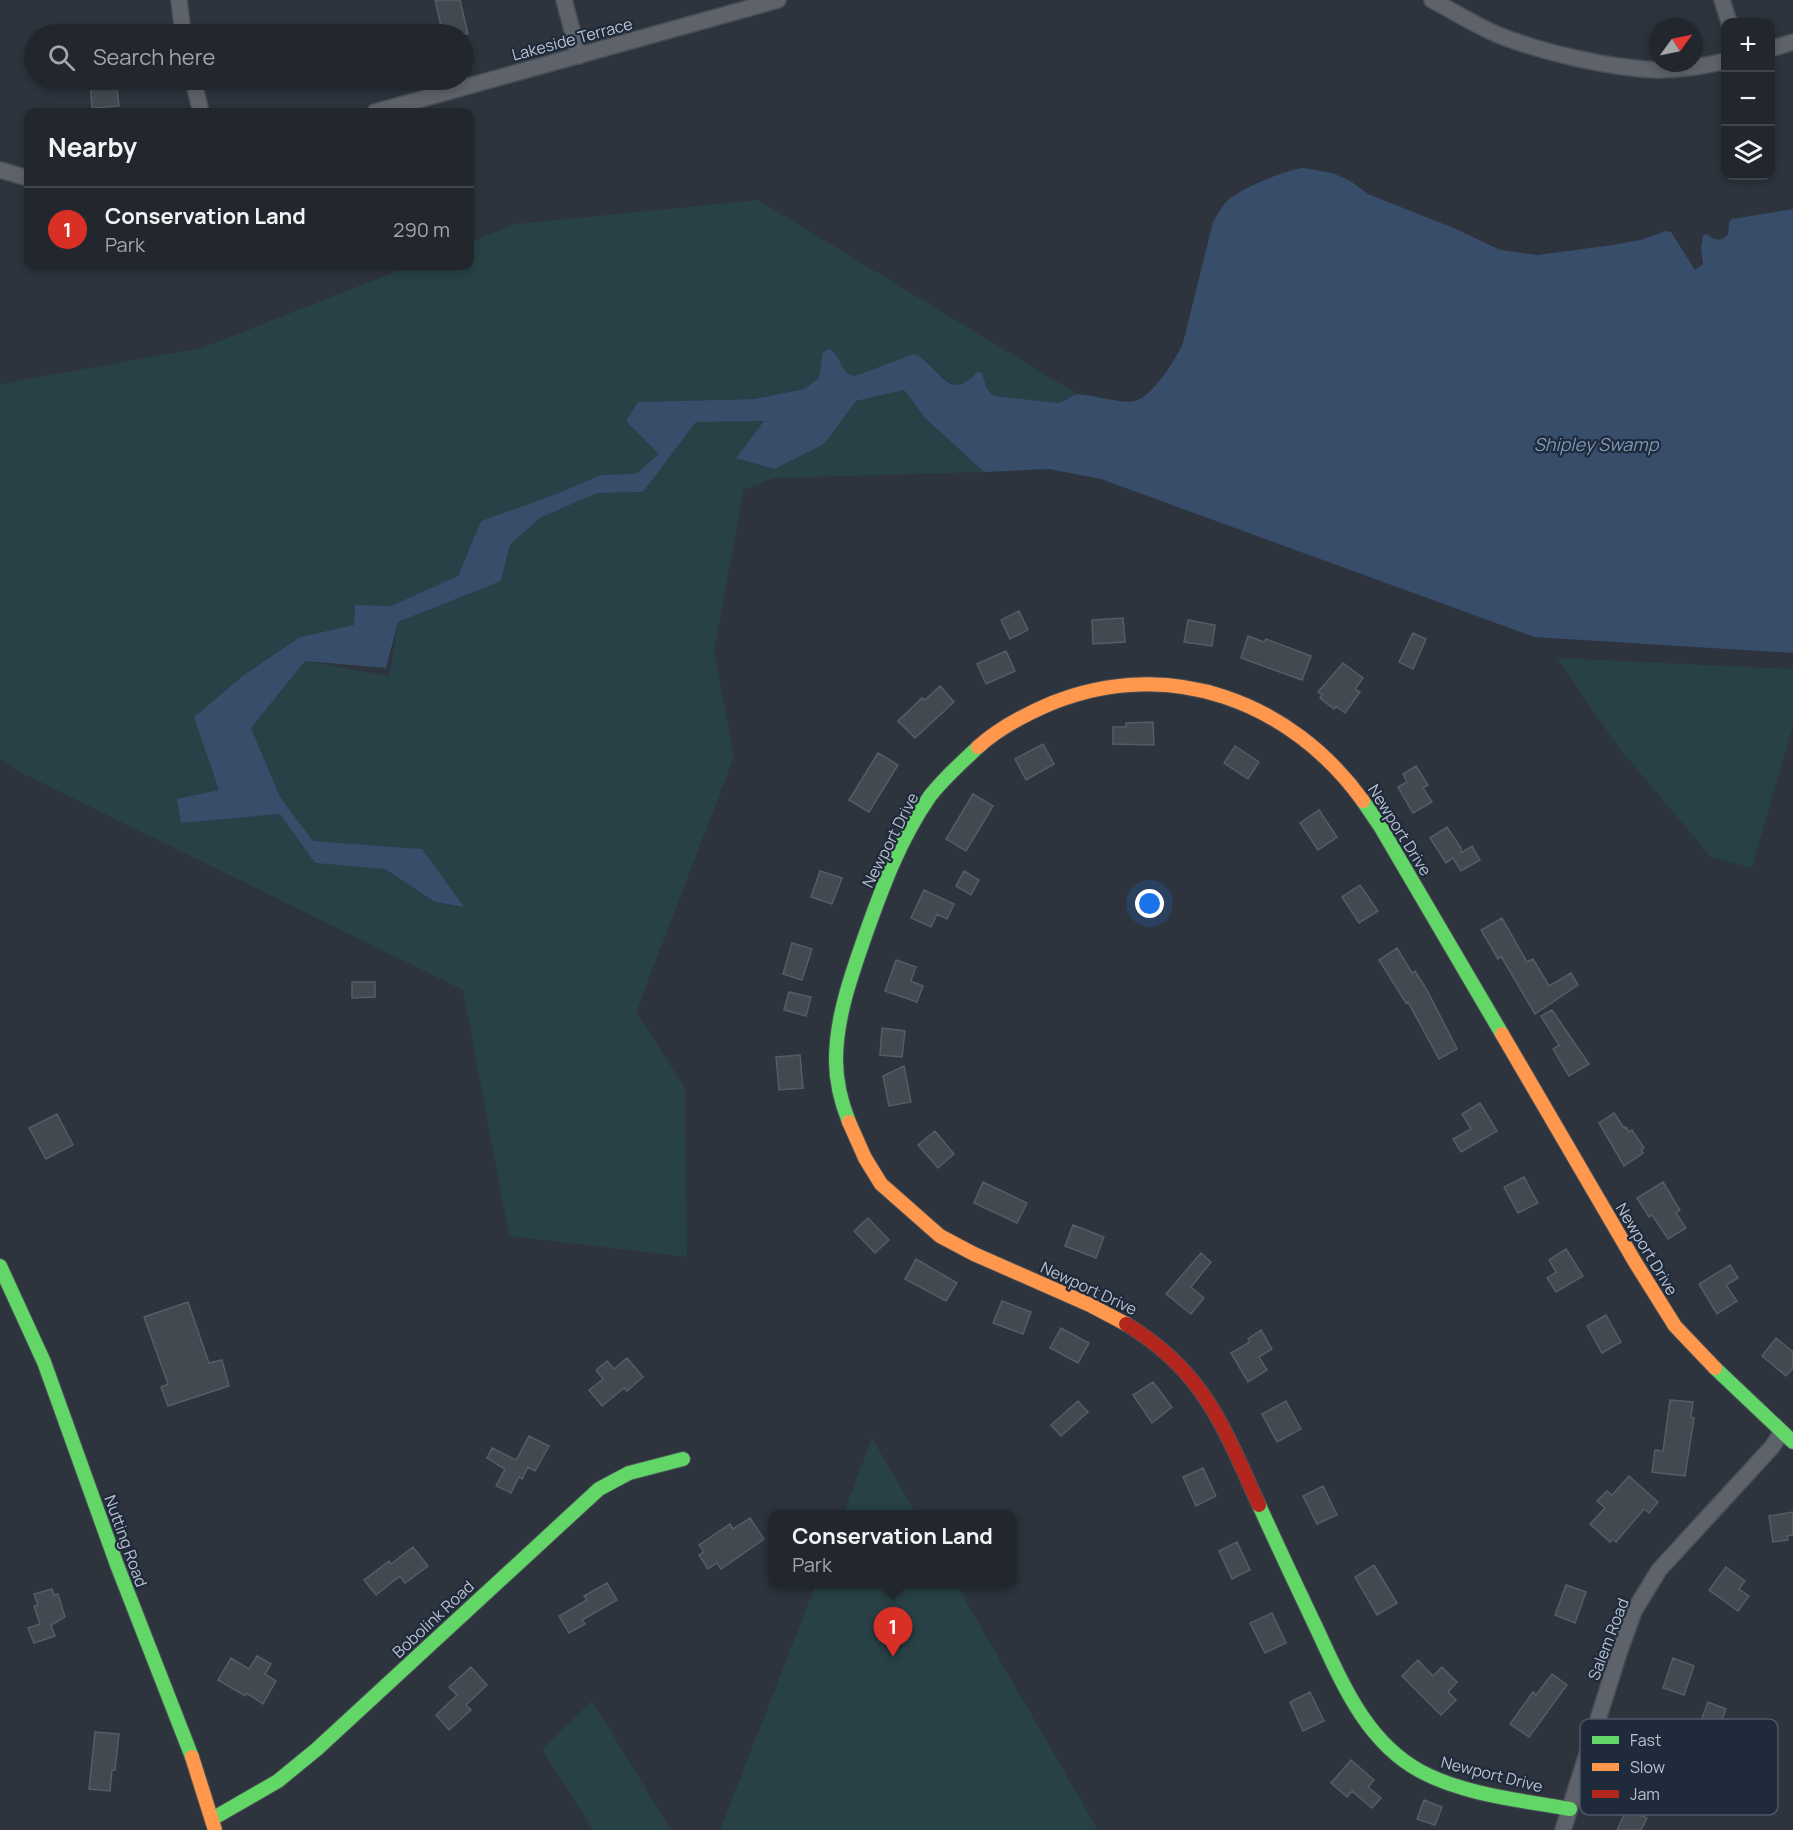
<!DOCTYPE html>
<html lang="en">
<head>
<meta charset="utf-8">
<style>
	body { margin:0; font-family:Manrope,sans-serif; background:#2a2f36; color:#f1f3f6 }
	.controls { position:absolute; right:18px; top:18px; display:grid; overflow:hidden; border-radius:12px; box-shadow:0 3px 9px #0003 }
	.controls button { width:54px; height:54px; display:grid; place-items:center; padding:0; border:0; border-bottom:2px solid #3f444a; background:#22272e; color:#f1f3f6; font:30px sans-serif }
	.compass { position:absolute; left:1649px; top:18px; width:54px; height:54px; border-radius:50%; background:#22272e; box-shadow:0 3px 9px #0003; rotate:57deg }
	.you { position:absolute; left:1150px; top:904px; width:21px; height:21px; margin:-15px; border:4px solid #fff; border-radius:50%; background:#1a73e8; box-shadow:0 0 0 9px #1a73e833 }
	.badge { display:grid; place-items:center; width:39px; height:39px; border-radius:50%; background:#d93025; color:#fff; font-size:20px; font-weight:700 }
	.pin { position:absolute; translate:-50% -50px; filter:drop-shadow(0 2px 3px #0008) }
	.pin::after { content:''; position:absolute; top:32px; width:21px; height:18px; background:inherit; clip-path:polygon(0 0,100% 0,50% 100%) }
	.popup { position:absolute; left:768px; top:1510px; width:249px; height:78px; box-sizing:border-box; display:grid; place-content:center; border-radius:12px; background:#22272e; filter:drop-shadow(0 2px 4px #0005); font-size:20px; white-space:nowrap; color:#a2a5aa }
	.popup b { font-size:22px; color:#f1f3f6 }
	.popup::after { content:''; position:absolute; left:50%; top:100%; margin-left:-12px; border:12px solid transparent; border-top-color:#22272e }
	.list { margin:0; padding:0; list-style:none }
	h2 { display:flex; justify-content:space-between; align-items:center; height:78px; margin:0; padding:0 24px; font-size:26px }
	h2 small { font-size:20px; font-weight:400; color:#a2a5aa }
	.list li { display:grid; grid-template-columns:39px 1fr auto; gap:18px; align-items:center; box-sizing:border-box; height:84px; padding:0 24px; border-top:2px solid #3f444a }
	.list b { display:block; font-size:22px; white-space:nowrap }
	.list p { margin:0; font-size:20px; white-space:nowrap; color:#a2a5aa }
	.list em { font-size:20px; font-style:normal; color:#a2a5aa }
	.icon { flex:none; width:33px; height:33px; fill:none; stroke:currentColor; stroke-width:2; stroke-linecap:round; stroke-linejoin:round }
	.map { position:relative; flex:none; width:1793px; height:1830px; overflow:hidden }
	.search { position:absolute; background:#22272e; box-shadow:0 3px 9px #0003; left:24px; top:24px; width:450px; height:66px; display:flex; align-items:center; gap:15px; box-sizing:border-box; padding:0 21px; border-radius:33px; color:#a2a5aa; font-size:22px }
	.panel { position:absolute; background:#22272e; box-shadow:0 3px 9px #0003; left:24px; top:108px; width:450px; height:162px; border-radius:12px }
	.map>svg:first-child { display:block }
	.green { fill:#284146 }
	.water { fill:#374d6a }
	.building { fill:#434951; stroke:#555c65; stroke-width:1.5 }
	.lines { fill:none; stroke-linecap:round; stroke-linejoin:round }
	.street-casing { stroke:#4a4f56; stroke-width:18 }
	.fast-casing { stroke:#4a4f56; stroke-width:16 }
	.slow-casing { stroke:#4a4f56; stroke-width:16 }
	.jam-casing { stroke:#4a4f56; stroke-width:16 }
	.street { stroke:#5e636b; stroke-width:15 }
	.fast { stroke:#63d668; stroke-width:14 }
	.slow { stroke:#ff974d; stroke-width:14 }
	.jam { stroke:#b3261e; stroke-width:14 }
	.labels { text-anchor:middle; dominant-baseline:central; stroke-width:4.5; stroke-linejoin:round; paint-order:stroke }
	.street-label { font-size:16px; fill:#b8c1ce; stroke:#1f2a3b }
	.water-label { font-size:18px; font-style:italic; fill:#7d97b8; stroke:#1f2a3b }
	.key { fill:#1f2a3b; stroke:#4d5767; stroke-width:1.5 }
	.key-label { font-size:16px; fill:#b8c1ce }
</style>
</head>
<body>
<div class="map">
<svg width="1793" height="1830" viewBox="0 0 1793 1830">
	<rect width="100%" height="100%" fill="#2d343e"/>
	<!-- green -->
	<path class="green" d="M758,200L1077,394L1059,403L994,396L987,389L982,373L977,372L966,383L955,385L941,378L928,363L914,354L855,376C842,375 840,364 836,353H823L819,378L804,389L754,399L638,402L627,421L660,454L636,475H601L554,495L481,521L458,576L391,607L355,605L354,625L300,637L244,675L219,790L181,823L280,814L315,863L385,869L435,902L463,907L422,849L313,841L280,797L251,728L305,661L389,676L398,622L501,581L510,545L540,518L597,493L643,492L696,422L764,421L824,444L856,401L904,390L925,418L984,472L775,478L744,489L714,651L734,757L636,1012L685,1088L687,1257L509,1236L463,990L24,774L0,758V384L202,348L410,266H470V242L516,224Z
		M1557,658L1793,669V725L1752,868L1711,857L1619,748Z
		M872,1438L916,1514H843Z
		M816,1584H956L1098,1830H720Z
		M592,1701L671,1830H593L542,1749Z"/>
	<!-- water -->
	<path class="water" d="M1303,168L1332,173L1349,180L1368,194L1456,229L1500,250L1537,255L1613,245L1640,240L1666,231L1671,232L1695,270L1703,264L1701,248L1703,235L1706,234C1714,240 1721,243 1728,234L1729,222L1732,219L1793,209V653L1534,637L1101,479L1049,469L984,472L925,418L904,390L856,401L824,444L774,469L736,458L764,421L696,422L643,492L597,493L540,518L510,545L501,581L398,622L386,668L305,661L251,728L280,797L313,841L422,849L464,907L435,902L385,869L315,863L280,814L181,823L177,799L219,790L194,717L244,675L300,637L354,625L355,605L391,606L458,576L481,521L554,495L601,475L636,474L659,454L626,421L638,402L754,399L804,389L819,378L823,352L829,349C841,354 839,369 850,375L855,376L914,354C940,365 947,405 977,372L982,373L987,389L994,396L1059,403L1077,394L1084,395C1097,396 1123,404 1135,401C1153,396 1176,359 1183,343L1213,222C1217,215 1221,208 1226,202C1240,188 1283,171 1303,168Z"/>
	<!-- building -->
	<path class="building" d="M435,0H460L468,34H443Z
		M90,80H116L119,106L92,108Z
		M1019,611L1028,630L1010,639L1001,620Z
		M1123,618L1125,642L1093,644L1092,620Z
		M1188,620L1215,625L1212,646L1184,642Z
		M1413,633L1426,639L1413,669L1399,662Z
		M1248,636L1264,642L1266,639L1311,656L1302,680L1241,658Z
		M1006,651L1015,671L986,684L977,664Z
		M1343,663L1363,678L1355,689L1360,692L1345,713L1336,706L1334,709L1320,698L1322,695L1318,692Z
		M940,686L954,702L915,738L898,721L922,698L925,700Z
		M1153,722L1154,745L1113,744V727H1126V723Z
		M1043,744L1054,764L1026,780L1015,759Z
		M1235,746L1259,762L1248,779L1224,763Z
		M878,753L898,765L869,812L849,800Z
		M1416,766L1428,785L1423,788L1432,802L1413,813L1398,787L1407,782L1403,774Z
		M973,794L993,806L966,851L946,839Z
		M1319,810L1337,837L1318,850L1300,823Z
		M1447,827L1461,848V853L1472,846L1480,860L1461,871L1453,858L1446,863L1430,838Z
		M820,871L842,878L832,904L811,897Z
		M964,871L979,880L971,895L956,886Z
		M1360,885L1378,911L1359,923L1342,897Z
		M924,890L954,904L947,919L937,914L931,927L911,918Z
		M1502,918L1527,962L1533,959L1549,986L1571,973L1578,985L1535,1014L1501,956L1498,959L1481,930Z
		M792,943L812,949L802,980L783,974Z
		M1397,948L1412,973L1415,971L1427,990L1457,1049L1439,1059L1408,1002L1406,1003L1379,960Z
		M896,960L916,967L911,981L923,986L917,1002L885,991Z
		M352,982H375V997L352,998Z
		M789,992L811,997L806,1016L784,1010Z
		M1552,1010L1589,1064L1569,1076L1553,1049L1559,1045L1541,1016Z
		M882,1028L905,1031L902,1057L880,1055Z
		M800,1055L803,1088L779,1090L776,1057Z
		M904,1066L911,1102L889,1106L883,1076Z
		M1480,1103L1497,1131L1461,1152L1453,1139L1471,1129L1462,1114Z
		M1614,1113L1624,1128L1626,1127L1629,1132L1632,1130L1644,1148L1641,1150L1643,1153L1624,1166L1599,1123Z
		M57,1114L73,1145L46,1159L29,1128Z
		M935,1131L954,1154L938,1168L918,1145Z
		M1524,1177L1538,1203L1518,1213L1504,1187Z
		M983,1182L1027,1203L1017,1223L974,1203Z
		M1663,1182L1680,1210L1676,1213L1686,1228L1668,1239L1652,1215L1649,1217L1637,1198Z
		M868,1218L889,1240L875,1253L854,1231Z
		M1073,1225L1104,1237L1096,1258L1065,1246Z
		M1566,1249L1583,1276L1556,1292L1547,1278L1556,1272L1549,1260Z
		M1201,1253L1211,1262L1191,1287L1204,1298L1191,1314L1166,1294Z
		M916,1259L957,1283L946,1301L905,1279Z
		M1730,1265L1738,1278L1726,1285L1737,1301L1717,1314L1699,1284Z
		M1002,1301L1031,1312L1023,1334L993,1323Z
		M188,1302L209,1363L222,1360L229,1386L168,1406L161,1387L168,1384L144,1317Z
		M1606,1315L1621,1342L1602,1353L1587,1326Z
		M1061,1328L1089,1343L1078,1363L1050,1348Z
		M1261,1330L1272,1349L1259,1357L1267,1370L1248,1382L1231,1353L1250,1342L1248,1339Z
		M1776,1338L1793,1352V1368L1786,1376L1762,1356Z
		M627,1358L643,1377L627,1391L624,1388L602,1406L589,1390L603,1379L596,1370L607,1361L614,1369Z
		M1153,1382L1172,1407L1152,1423L1133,1395Z
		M1670,1400L1693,1402L1691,1417L1694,1418L1685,1476L1652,1472L1655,1450L1663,1451Z
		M1078,1401L1088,1412L1061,1436L1051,1425Z
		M1286,1401L1301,1429L1277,1442L1262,1414Z
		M529,1436L549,1446L535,1471L528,1467L522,1479L519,1477L511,1493L496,1486L505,1469L487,1458L492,1448L516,1460Z
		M1203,1468L1216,1496L1196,1506L1183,1477Z
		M1629,1476L1658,1502L1649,1513L1644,1509L1616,1542L1612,1539L1610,1542L1590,1524L1605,1508L1597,1501L1607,1491L1612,1495Z
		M1323,1486L1337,1515L1317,1524L1303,1496Z
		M1793,1512V1535L1787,1536L1788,1540L1773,1542L1769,1516Z
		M750,1518L764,1539L721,1569L717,1563L708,1569L699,1555L704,1552L699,1545L730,1524L733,1529Z
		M1237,1542L1250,1570L1232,1579L1219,1551Z
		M413,1547L428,1566L405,1583L400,1576L376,1595L364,1580L389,1561L391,1564Z
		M1374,1565L1397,1603L1377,1615L1355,1577Z
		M1726,1567L1745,1581L1739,1589L1749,1596L1738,1611L1709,1590Z
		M607,1583L617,1600L582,1620L585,1624L569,1633L559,1616L587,1600L584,1596Z
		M1566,1585L1586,1592L1575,1623L1555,1615Z
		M52,1589L54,1595L58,1594L65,1617L51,1625L55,1636L34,1643L28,1628L40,1624L34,1606L38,1605L34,1594Z
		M1272,1613L1286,1643L1265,1653L1250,1623Z
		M257,1656L271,1664L265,1674L276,1681L263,1704L246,1693L245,1696L218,1680L231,1658L249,1669Z
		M1673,1658L1694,1666L1684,1695L1663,1688Z
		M1418,1660L1433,1676L1442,1667L1457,1682L1448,1692L1456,1700L1441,1715L1402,1676Z
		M471,1667L487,1685L466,1705L471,1710L449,1730L436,1715L457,1695L449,1687Z
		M1552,1674L1567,1685L1529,1737L1510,1724L1533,1692L1536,1695Z
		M1310,1692L1324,1721L1303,1731L1290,1702Z
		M1708,1702L1726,1709L1720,1725L1702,1718Z
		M1645,1722L1674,1729L1666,1761L1674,1763L1668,1783L1632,1774Z
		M95,1732L119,1734L115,1770H112L110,1791L89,1789Z
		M1351,1760L1374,1780L1368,1787L1381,1798L1372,1808L1352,1791L1347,1797L1331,1783Z
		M1424,1800L1442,1807L1435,1825L1417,1819Z
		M1627,1809L1647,1818L1641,1830H1617Z"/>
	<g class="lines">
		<!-- street casing -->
		<g class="street-casing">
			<path id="street" d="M179,0L183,34
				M564,0L579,56
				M1432,0C1455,12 1478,27 1501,36C1545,53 1610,68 1657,70C1680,70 1704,66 1726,61
				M1722,0L1729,22
				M1770,49L1793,42
				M193,80L201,112
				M375,112L778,0
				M0,170L28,178
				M1563,1830L1619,1653L1634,1611L1659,1570L1772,1447L1781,1433"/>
		</g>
		<!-- fast casing -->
		<g class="fast-casing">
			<path id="fast" d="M1363,801L1380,826L1502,1034
				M849,1122C841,1102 836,1082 836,1060C836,1018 851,976 865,936C882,888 900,839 930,796C944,778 961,763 978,747
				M0,1266L44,1362L117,1565L192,1757
				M1715,1368L1793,1442
				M1259,1505C1277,1545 1296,1585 1315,1625C1341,1680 1364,1740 1420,1771C1465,1795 1520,1800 1570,1809
				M212,1819L278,1781L317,1749L599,1489L629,1473L683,1459"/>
		</g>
		<!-- slow casing -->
		<g class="slow-casing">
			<path id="slow" d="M978,747C999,728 1026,714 1052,703C1169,656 1291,701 1363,801
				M1502,1034L1635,1262L1675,1326L1715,1368
				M849,1122L865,1158L881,1184L940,1236L974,1254L1090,1305L1126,1324
				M192,1757L215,1830"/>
		</g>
		<!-- jam casing -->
		<g class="jam-casing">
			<path id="jam" d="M1126,1324C1204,1371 1223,1426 1259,1505"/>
		</g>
		<!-- street -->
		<use href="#street" class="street"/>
		<!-- fast -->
		<use href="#fast" class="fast"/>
		<!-- slow -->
		<use href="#slow" class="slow"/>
		<!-- jam -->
		<use href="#jam" class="jam"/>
	</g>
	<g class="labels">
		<!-- street labels -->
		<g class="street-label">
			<text transform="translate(572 39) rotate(-15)">Lakeside Terrace</text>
			<text transform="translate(1400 830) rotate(58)">Newport Drive</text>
			<text transform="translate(890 840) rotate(-63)">Newport Drive</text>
			<text transform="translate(1647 1249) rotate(59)">Newport Drive</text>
			<text transform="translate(1089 1288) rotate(25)">Newport Drive</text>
			<text transform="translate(126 1541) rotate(70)">Nutting Road</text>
			<text transform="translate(433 1619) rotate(-43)">Bobolink Road</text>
			<text transform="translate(1608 1639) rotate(-69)">Salem Road</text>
			<text transform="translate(1492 1774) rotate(14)">Newport Drive</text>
		</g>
		<!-- water labels -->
		<g class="water-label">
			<text x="1596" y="444">Shipley Swamp</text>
		</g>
	</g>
	<!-- legend -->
	<rect x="1580" y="1719" width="198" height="96" rx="9" class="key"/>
	<rect x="1592" y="1736" width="27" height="8" fill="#63d668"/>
	<rect x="1592" y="1763" width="27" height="8" fill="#ff974d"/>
	<rect x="1592" y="1790" width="27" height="8" fill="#b3261e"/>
	<g class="key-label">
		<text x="1630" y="1746">Fast</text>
		<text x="1630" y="1773">Slow</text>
		<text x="1630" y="1800">Jam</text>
	</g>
</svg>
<div class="controls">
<button>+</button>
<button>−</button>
<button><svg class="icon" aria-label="layers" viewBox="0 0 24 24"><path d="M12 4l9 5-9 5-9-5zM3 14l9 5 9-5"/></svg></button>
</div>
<svg class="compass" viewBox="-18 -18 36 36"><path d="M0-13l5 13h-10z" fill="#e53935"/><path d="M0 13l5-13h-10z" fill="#a2a5aa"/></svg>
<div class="you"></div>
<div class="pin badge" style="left:893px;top:1657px">1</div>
<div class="popup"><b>Conservation Land</b>Park</div>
<div class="search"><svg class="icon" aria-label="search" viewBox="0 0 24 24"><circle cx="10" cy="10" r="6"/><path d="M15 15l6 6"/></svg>Search here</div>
<section class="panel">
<h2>Nearby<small></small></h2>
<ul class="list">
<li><span class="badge">1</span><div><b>Conservation Land</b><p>Park</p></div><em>290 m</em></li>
</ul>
</section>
</div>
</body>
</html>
